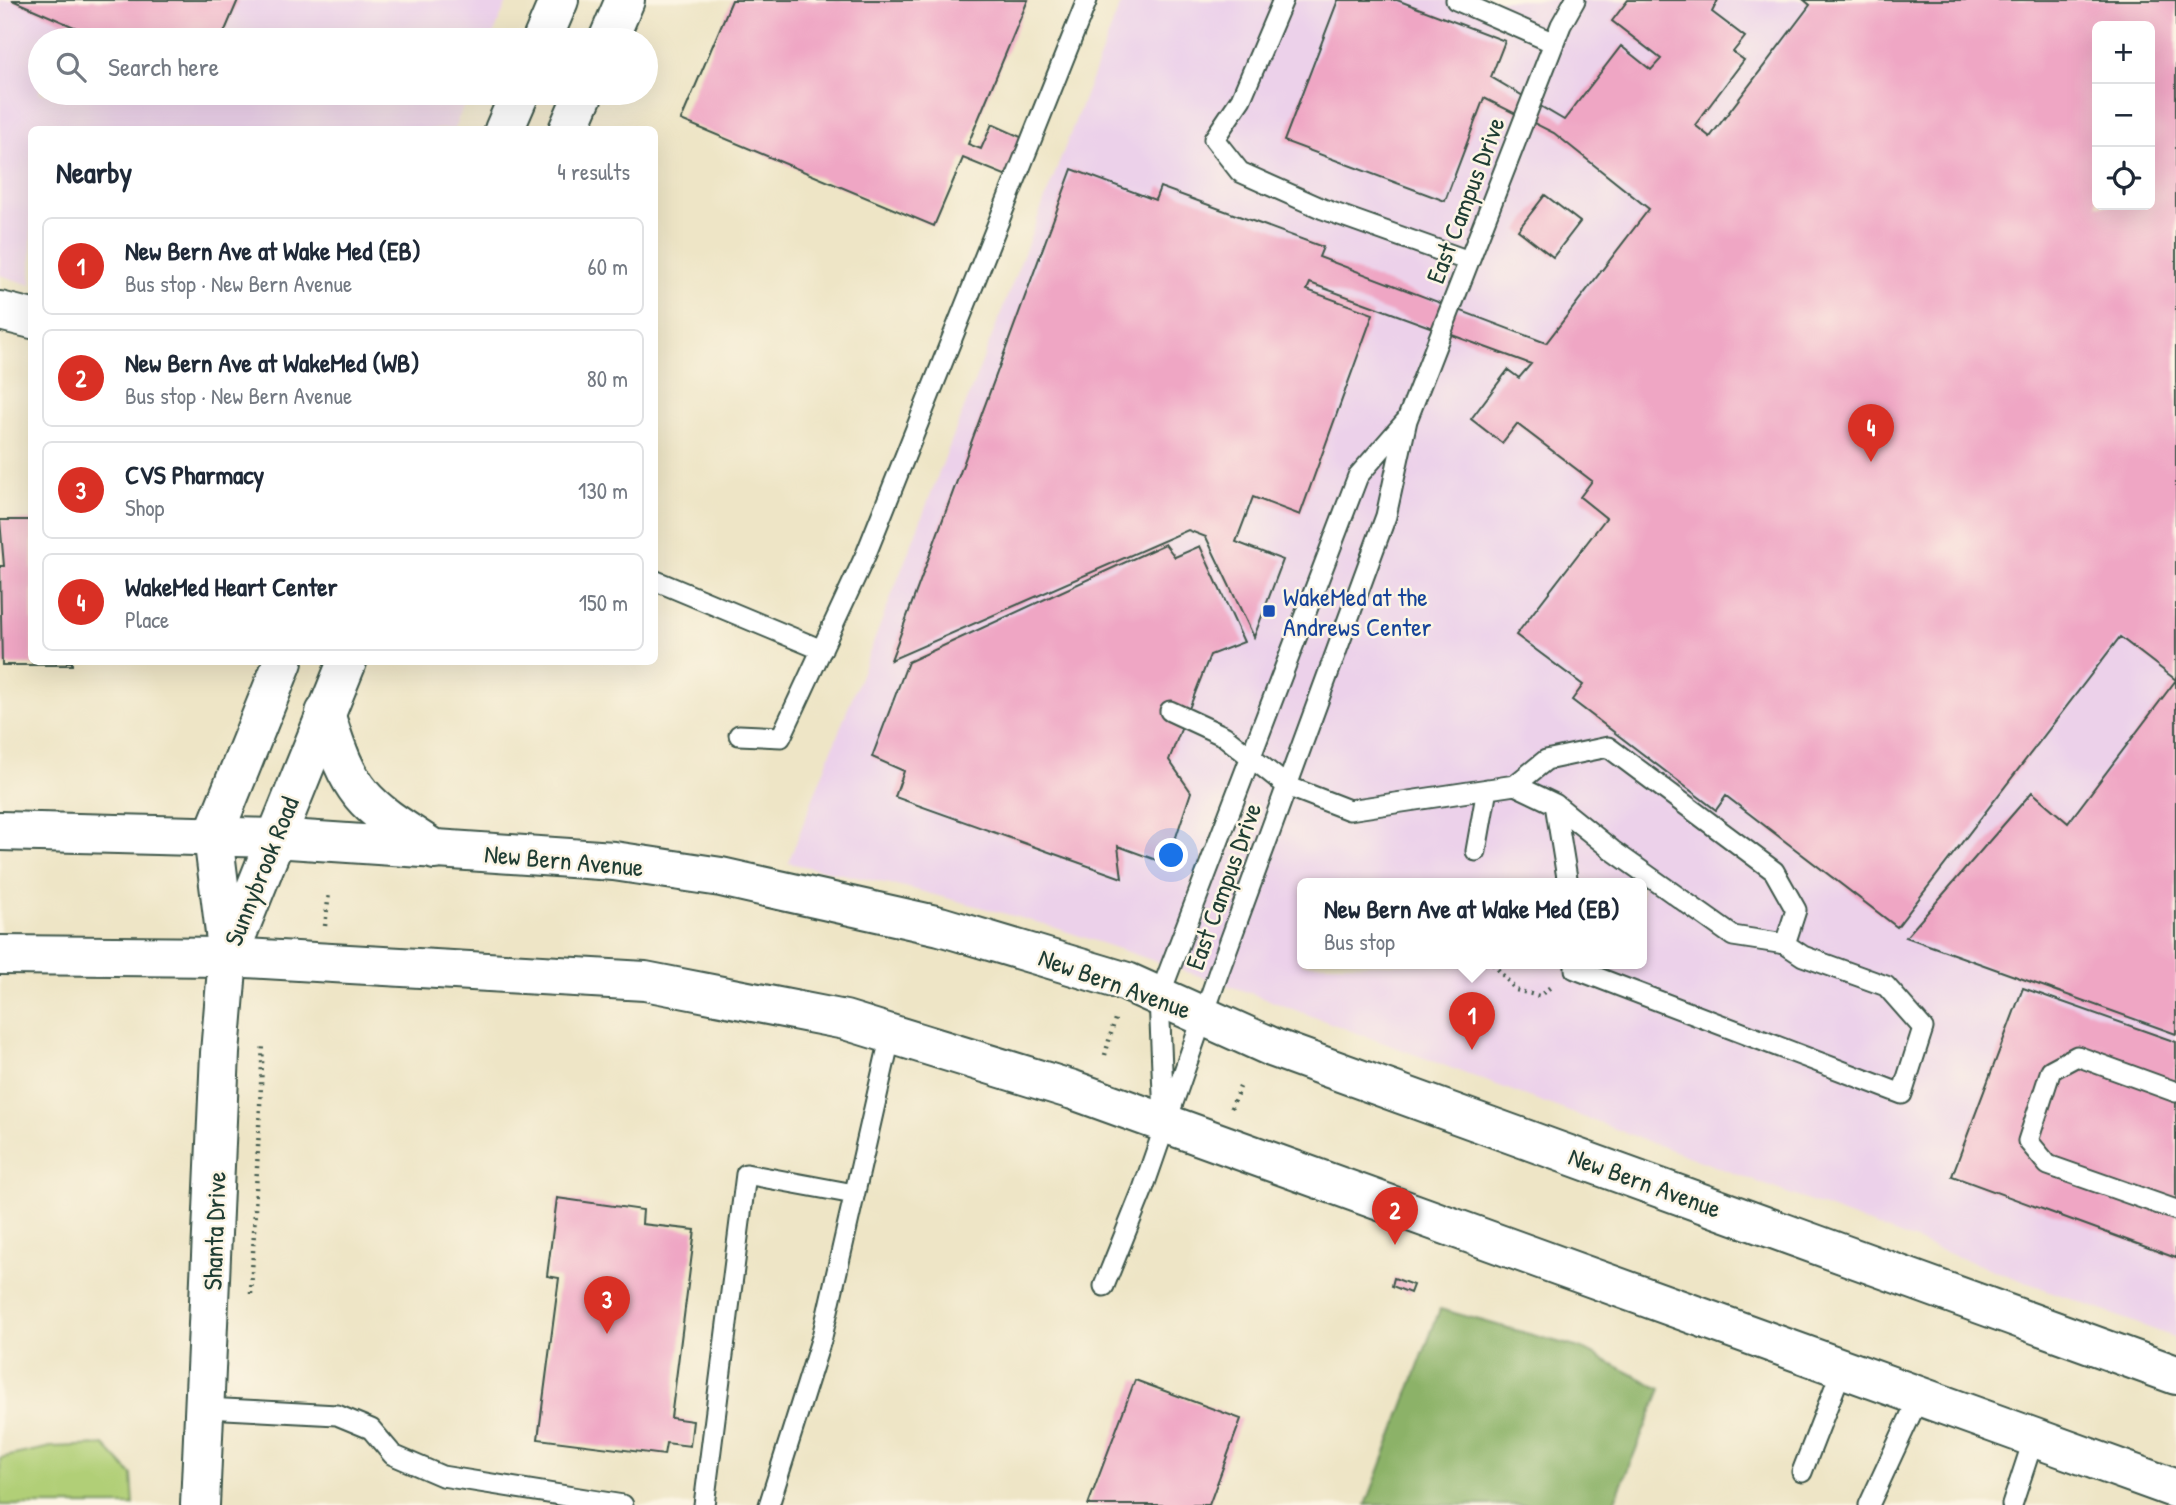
<!DOCTYPE html>
<html lang="en">
<head>
<meta charset="utf-8">
<style>
	body { margin:0; font-family:"Patrick Hand",sans-serif; background:#f2f2f3; color:#1f2937 }
	.controls { position:absolute; right:21px; top:21px; display:grid; overflow:hidden; border-radius:10px; box-shadow:0 7px 28px #0002 }
	.controls button { width:63px; height:63px; display:grid; place-items:center; padding:0; border:0; border-bottom:2px solid #e0e1e3; background:#fff; color:#1f2937; font:35px sans-serif }
	.you { position:absolute; left:1172px; top:856px; width:24px; height:24px; margin:-18px; border:5px solid #fff; border-radius:50%; background:#1a73e8; box-shadow:0 0 0 10px #1a73e833 }
	.badge { display:grid; place-items:center; width:46px; height:46px; border-radius:50%; background:#d93025; color:#fff; font-size:23px; font-weight:700 }
	.pin { position:absolute; translate:-50% -58px; filter:drop-shadow(0 2px 4px #0008) }
	.pin::after { content:''; position:absolute; top:37px; width:24px; height:21px; background:inherit; clip-path:polygon(0 0,100% 0,50% 100%) }
	.popup { position:absolute; left:1297px; top:878px; width:350px; height:91px; box-sizing:border-box; display:grid; place-content:center; border-radius:10px; background:#fff; filter:drop-shadow(0 2px 5px #0005); font-size:23px; white-space:nowrap; color:#747a83 }
	.popup b { font-size:26px; color:#1f2937 }
	.popup::after { content:''; position:absolute; left:50%; top:100%; margin-left:-14px; border:14px solid transparent; border-top-color:#fff }
	.list { margin:0; padding:0; list-style:none }
	h2 { display:flex; justify-content:space-between; align-items:center; height:91px; margin:0; padding:0 28px; font-size:30px }
	h2 small { font-size:23px; font-weight:400; color:#747a83 }
	.list li { display:grid; grid-template-columns:46px 1fr auto; gap:21px; align-items:center; box-sizing:border-box; height:98px; margin:0 14px 14px; padding:0 14px; border:2px solid #e0e1e3; border-radius:10px }
	.list b { display:block; font-size:26px; white-space:nowrap }
	.list p { margin:0; font-size:23px; white-space:nowrap; color:#747a83 }
	.list em { font-size:23px; font-style:normal; color:#747a83 }
	.icon { flex:none; width:38px; height:38px; fill:none; stroke:currentColor; stroke-width:2; stroke-linecap:round; stroke-linejoin:round }
	.map { position:relative; flex:none; width:2176px; height:1505px; overflow:hidden }
	.search { position:absolute; background:#fff; box-shadow:0 7px 28px #0002; left:28px; top:28px; width:630px; height:77px; display:flex; align-items:center; gap:18px; box-sizing:border-box; padding:0 24px; border-radius:38px; color:#747a83; font-size:26px }
	.panel { position:absolute; background:#fff; box-shadow:0 7px 28px #0002; left:28px; top:126px; width:630px; height:539px; border-radius:10px }
	.map>svg:first-child { display:block }
	.built { fill:#ecd1ea; fill-rule:evenodd }
	.green { fill:#b1cf77; stroke:#688656; stroke-width:2 }
	.forest { fill:#8cb268; stroke:#56784e; stroke-width:2 }
	.building { fill:#efa6c4; fill-rule:evenodd }
	.lines { fill:none; stroke-linecap:round; stroke-linejoin:round }
	.lane-casing { stroke:#3e564a; stroke-width:23 }
	.street-casing { stroke:#3e564a; stroke-width:42 }
	.secondary-casing { stroke:#3e564a; stroke-width:42 }
	.primary-casing { stroke:#3e564a; stroke-width:42 }
	.path { stroke:#3e564a; stroke-width:4.5; stroke-dasharray:2 5; stroke-linecap:butt }
	.lane { stroke:#fff; stroke-width:19 }
	.street { stroke:#fff; stroke-width:38 }
	.secondary { stroke:#fff; stroke-width:38 }
	.primary { stroke:#fff; stroke-width:38 }
	.transit-dot { fill:#1a4fb4; stroke:#fcf5e5; stroke-width:2.5 }
	.labels { text-anchor:middle; dominant-baseline:central; stroke-width:5; stroke-linejoin:round; paint-order:stroke }
	.street-label { font-size:26px; fill:#1f3d34; stroke:#fcf5e5 }
	.transit-label { font-size:26px; fill:#164399; stroke:#fcf5e5; text-anchor:start }
</style>
</head>
<body>
<div class="map">
<svg width="2176" height="1505" viewBox="0 0 2176 1505">
	<rect width="100%" height="100%" fill="#fcf5e5"/>
	<filter id="ink" filterUnits="userSpaceOnUse"><feTurbulence type="fractalNoise" baseFrequency=".0143" numOctaves="2"/><feDisplacementMap in="SourceGraphic" scale="14" xChannelSelector="R" yChannelSelector="G"/><feConvolveMatrix kernelMatrix="1 2 1 2 8 2 1 2 1" color-interpolation-filters="sRGB"/></filter>
	<filter id="wash" filterUnits="userSpaceOnUse"><feTurbulence type="fractalNoise" baseFrequency=".00686" numOctaves="4" result="noise"/><feDisplacementMap in="SourceGraphic" scale="28" xChannelSelector="R" yChannelSelector="G"/><feGaussianBlur stdDeviation="1.57" result="paint"/><feColorMatrix in="noise" values="0 0 0 0 0 0 0 0 0 0 0 0 0 0 0 0 0 1.4 0 .05"/><feComposite in="paint" operator="in"/></filter>
	<g filter="url(#wash)">
		<rect width="100%" height="100%" fill="#eee5c6"/>
		<!-- built -->
		<path class="built" d="M0,0H508L491,40H40V93H469L454,129L32,130L31,285L0,275Z
			M1122,0H2176V1338L1247,992L1047,925L905,887L788,863ZM2097,26H2150V205H2097ZM1302,884H1642V964H1302Z"/>
		<!-- green -->
		<path class="green" d="M104,1445L132,1475L134,1505H0V1458L51,1447Z"/>
		<!-- forest -->
		<path class="forest" d="M1440,1309L1583,1349L1661,1389L1613,1505H1366Z"/>
		<g id="blocks">
			<!-- building -->
			<path class="building" d="M12,0H238L221,40H104Z
				M732,0H1028L968,144L981,149L992,124L1023,138L1007,176L963,158L934,226L681,120Z
				M1338,0H1397L1505,41L1491,77L1564,120L1621,46L1651,70L1661,59L1612,21L1628,0H1718L1712,12L1745,37L1733,52L1744,60L1695,125L1710,137L1810,5L1804,0H2176V680L2120,637L1897,927L1726,796L1716,810L1572,700L1583,685L1516,635L1606,518L1580,497L1592,481L1517,424L1502,443L1471,419L1508,370L1519,378L1531,364L1310,283L1307,290L1373,314L1300,515L1253,497L1236,542L1283,560L1254,637L1206,537L1188,530L891,660L1072,169L1155,200L1160,187L1323,247L1319,257L1546,343L1649,209L1554,133L1484,98L1445,201L1284,141ZM2097,26H2150V205H2097Z
				M1545,195L1580,222L1553,257L1518,230Z
				M0,520H32V662H72V665H2L0,566H4Z
				M1165,544L1175,557L1200,546L1244,642L1210,655L1169,760L1191,792L1167,864L1118,846L1122,878L895,797L904,771L872,757L908,662Z
				M2176,680V1034L1906,937L2032,792L2068,823Z
				M2023,988L2176,1042V1258L1952,1176Z
				M557,1198L643,1210L642,1224L695,1230L671,1418L693,1421L690,1446L666,1443L664,1455L538,1439L559,1278L547,1276Z
				M1394,1278L1413,1285L1410,1293L1392,1286Z
				M1135,1380L1241,1419L1209,1505H1088Z"/>
		</g>
	</g>
	<g filter="url(#ink)">
		<use href="#blocks" fill-opacity="0" stroke="#3e564a" stroke-width="2"/>
		<g class="lines">
			<!-- lane casing -->
			<g class="lane-casing">
				<path id="lane" d="M1283,0L1241,99L1214,139L1240,172L1323,209L1469,261
					M1456,0L1554,43
					M654,580L822,650
					M1170,711L1224,736L1287,786L1349,810L1515,785L1546,760L1608,747L1774,871L1796,910L1785,944
					M739,735L781,737L866,554L1087,0
					M1515,785L1555,804L1612,850L1733,936L1785,944L1803,956L1886,986L1923,1028L1902,1094L1575,969V964
					M1555,804L1568,884
					M1476,851L1487,789
					M2176,1092L2077,1056L2051,1070L2028,1141L2048,1165L2176,1210
					M1164,1117L1159,997L1358,476L1405,422
					M1104,1286L1143,1189L1219,971L1386,516L1407,420L1561,25L1575,0
					M206,1408L337,1415L371,1429L393,1455L442,1476L623,1505
					M1802,1472L1842,1369
					M704,1505L746,1174L854,1194
					M769,1505L822,1337L891,1034
					M1869,1505L1919,1397
					M2012,1505L2034,1438"/>
			</g>
			<!-- street casing -->
			<g class="street-casing">
				<path id="street" d="M0,311L32,319"/>
			</g>
			<!-- secondary casing -->
			<g class="secondary-casing">
				<path id="secondary" d="M542,40L559,0
					M608,40L625,0
					M504,130L520,93
					M568,130L584,93
					M230,952L347,662
					M200,1505L220,1053L228,957L213,836L283,662"/>
			</g>
			<!-- primary casing -->
			<g class="primary-casing">
				<path id="primary" d="M325,713C351,798 362,803 435,850
					M0,831L274,838L614,861L721,877L940,926L1127,982L1274,1048L2176,1375
					M0,955L228,957L645,981L845,1020L1073,1090L2176,1489"/>
			</g>
			<!-- path -->
			<path class="path" d="M325,926L329,893
				M1493,964L1516,990L1539,996L1553,985
				M1105,1055L1115,1019
				M1231,1108L1240,1087
				M251,1294L263,1043"/>
			<!-- lane -->
			<use href="#lane" class="lane"/>
			<!-- street -->
			<use href="#street" class="street"/>
			<!-- secondary -->
			<use href="#secondary" class="secondary"/>
			<!-- primary -->
			<use href="#primary" class="primary"/>
		</g>
	</g>
	<!-- markers -->
	<rect class="transit-dot" x="1262" y="604" width="14" height="14" rx="3.5"/>
	<g class="labels">
		<!-- street labels -->
		<g class="street-label">
			<text transform="translate(1465 200) rotate(-69)">East Campus Drive</text>
			<text transform="translate(564 860) rotate(5)">New Bern Avenue</text>
			<text transform="translate(261 871) rotate(-68)">Sunnybrook Road</text>
			<text transform="translate(1223 886) rotate(-70)">East Campus Drive</text>
			<text transform="translate(1115 983) rotate(20)">New Bern Avenue</text>
			<text transform="translate(1645 1182) rotate(20)">New Bern Avenue</text>
			<text transform="translate(214 1231) rotate(-88)">Shanta Drive</text>
		</g>
		<!-- transit labels -->
		<g class="transit-label">
			<text x="1283" y="596">WakeMed at the<tspan x="1283" dy="30">Andrews Center</tspan></text>
		</g>
	</g>
</svg>
<div class="controls">
<button>+</button>
<button>−</button>
<button><svg class="icon" aria-label="locate" viewBox="0 0 24 24"><circle cx="12" cy="12" r="6"/><path d="M12 2v4M12 18v4M2 12h4M18 12h4"/></svg></button>
</div>
<div class="you"></div>
<div class="pin badge" style="left:1472px;top:1050px">1</div>
<div class="popup"><b>New Bern Ave at Wake Med (EB)</b>Bus stop</div>
<div class="pin badge" style="left:1395px;top:1245px">2</div>
<div class="pin badge" style="left:607px;top:1334px">3</div>
<div class="pin badge" style="left:1871px;top:462px">4</div>
<div class="search"><svg class="icon" aria-label="search" viewBox="0 0 24 24"><circle cx="10" cy="10" r="6"/><path d="M15 15l6 6"/></svg>Search here</div>
<section class="panel">
<h2>Nearby<small>4 results</small></h2>
<ul class="list">
<li><span class="badge">1</span><div><b>New Bern Ave at Wake Med (EB)</b><p>Bus stop · New Bern Avenue</p></div><em>60 m</em></li>
<li><span class="badge">2</span><div><b>New Bern Ave at WakeMed (WB)</b><p>Bus stop · New Bern Avenue</p></div><em>80 m</em></li>
<li><span class="badge">3</span><div><b>CVS Pharmacy</b><p>Shop</p></div><em>130 m</em></li>
<li><span class="badge">4</span><div><b>WakeMed Heart Center</b><p>Place</p></div><em>150 m</em></li>
</ul>
</section>
</div>
</body>
</html>
